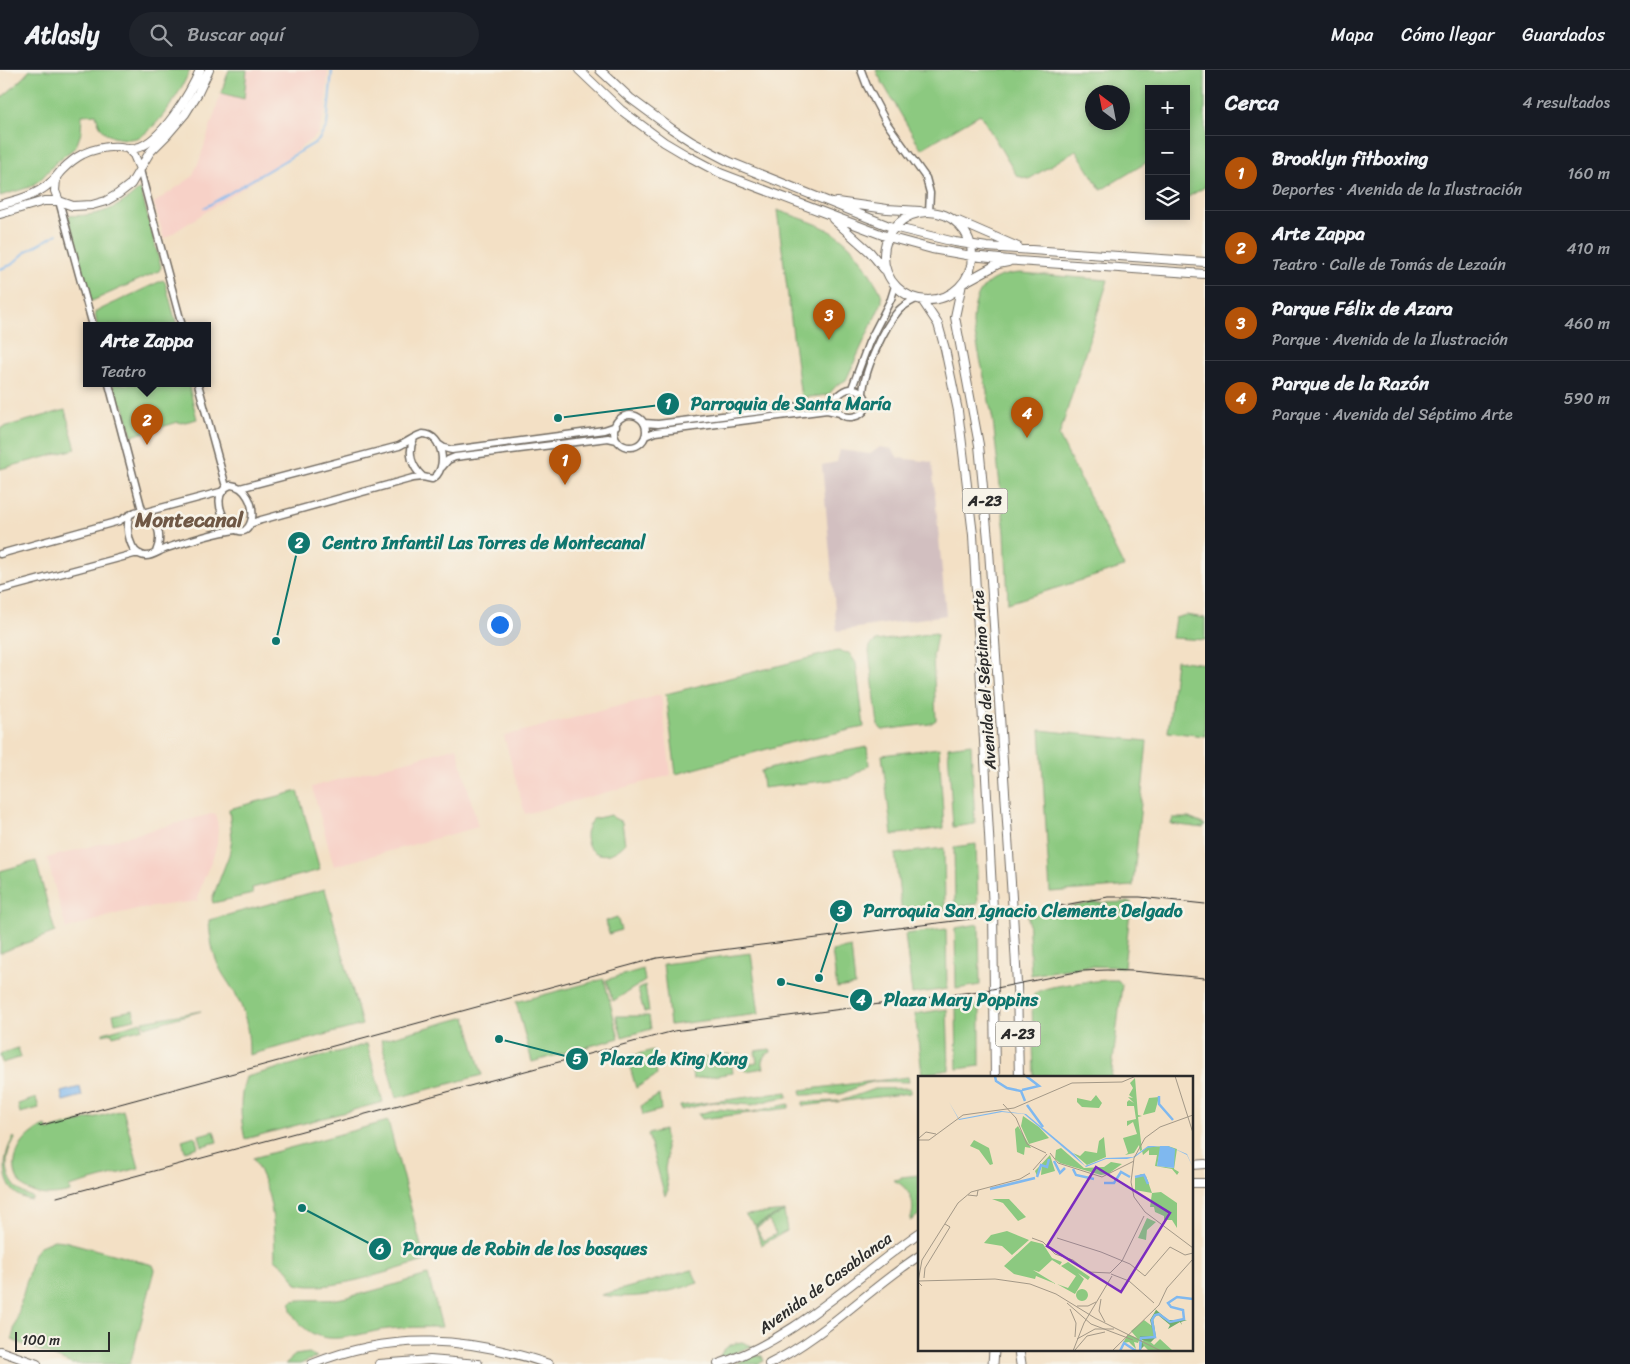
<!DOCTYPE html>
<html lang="es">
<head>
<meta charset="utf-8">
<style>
	body { margin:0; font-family:Sriracha,sans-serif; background:#20242c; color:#f1f3f6 }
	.controls { position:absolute; right:15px; top:15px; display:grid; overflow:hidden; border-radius:0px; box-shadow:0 2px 8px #0003 }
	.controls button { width:45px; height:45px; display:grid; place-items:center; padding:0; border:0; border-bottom:1px solid #363941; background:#171b24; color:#f1f3f6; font:25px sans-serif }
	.compass { position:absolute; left:1085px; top:15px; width:45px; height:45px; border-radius:50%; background:#171b24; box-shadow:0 2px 8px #0003; rotate:328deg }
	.scale { position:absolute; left:15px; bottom:12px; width:95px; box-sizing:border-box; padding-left:5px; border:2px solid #2b2b2b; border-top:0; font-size:14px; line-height:18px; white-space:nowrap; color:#2b2b2b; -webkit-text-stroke:4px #f7f3e8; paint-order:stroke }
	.you { position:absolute; left:499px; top:554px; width:18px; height:18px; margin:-12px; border:4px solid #fff; border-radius:50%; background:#1a73e8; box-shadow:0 0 0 8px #1a73e833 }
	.badge { display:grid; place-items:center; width:32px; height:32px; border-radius:50%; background:#b45309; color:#fff; font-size:16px; font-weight:700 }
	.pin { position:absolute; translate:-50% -41px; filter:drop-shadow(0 1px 2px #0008) }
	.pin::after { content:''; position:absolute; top:26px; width:18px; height:15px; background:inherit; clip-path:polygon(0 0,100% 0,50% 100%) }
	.popup { position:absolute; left:83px; top:252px; width:128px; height:65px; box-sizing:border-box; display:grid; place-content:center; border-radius:0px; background:#171b24; filter:drop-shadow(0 1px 4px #0005); font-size:16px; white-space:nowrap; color:#9ea1a6 }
	.popup b { font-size:19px; color:#f1f3f6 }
	.popup::after { content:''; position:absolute; left:50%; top:100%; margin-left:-10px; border:10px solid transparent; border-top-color:#171b24 }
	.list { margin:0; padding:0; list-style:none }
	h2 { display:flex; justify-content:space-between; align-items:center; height:65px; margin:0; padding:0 20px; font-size:21px }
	h2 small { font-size:16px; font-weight:400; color:#9ea1a6 }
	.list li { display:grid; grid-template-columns:32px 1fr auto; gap:15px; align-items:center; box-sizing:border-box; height:75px; padding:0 20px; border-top:1px solid #363941 }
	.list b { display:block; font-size:19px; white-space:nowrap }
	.list p { margin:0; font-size:16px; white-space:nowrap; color:#9ea1a6 }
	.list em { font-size:16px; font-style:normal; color:#9ea1a6 }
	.icon { flex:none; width:28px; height:28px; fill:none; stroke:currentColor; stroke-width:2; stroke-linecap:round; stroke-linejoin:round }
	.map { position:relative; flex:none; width:1205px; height:1294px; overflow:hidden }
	header { display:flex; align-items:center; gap:30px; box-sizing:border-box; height:70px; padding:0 25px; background:#171b24; border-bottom:1px solid #363941 }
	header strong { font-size:24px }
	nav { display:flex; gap:28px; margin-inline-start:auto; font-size:18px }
	.search { width:350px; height:45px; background:#20242c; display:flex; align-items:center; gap:12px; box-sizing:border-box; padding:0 18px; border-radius:28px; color:#9ea1a6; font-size:19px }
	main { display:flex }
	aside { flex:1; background:#171b24 }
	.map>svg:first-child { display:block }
	.built { fill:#f7d1c7 }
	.industrial { fill:#d2bfc0 }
	.green { fill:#8cc980; stroke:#5c7a56; fill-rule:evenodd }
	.water { fill:#7fb8ef; stroke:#55728d }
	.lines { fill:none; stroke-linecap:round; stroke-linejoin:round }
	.stream { stroke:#7fb8ef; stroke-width:2 }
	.minor-casing { stroke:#716a61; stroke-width:9 }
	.major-casing { stroke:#716a61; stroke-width:10 }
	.highway-casing { stroke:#716a61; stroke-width:11 }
	.minor { stroke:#fff; stroke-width:6 }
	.major { stroke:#fff; stroke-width:8 }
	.highway { stroke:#fff; stroke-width:9 }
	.tram { stroke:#2b2b2b; stroke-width:1 }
	.labels { text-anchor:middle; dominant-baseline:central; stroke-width:5; stroke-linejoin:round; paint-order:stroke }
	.shield { fill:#f7f3e8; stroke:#686764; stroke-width:1 }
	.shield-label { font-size:15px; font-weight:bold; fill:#2b2b2b }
	.street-label { font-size:16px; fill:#2b2b2b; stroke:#f7f3e8 }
	.district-label { font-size:21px; font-weight:bold; fill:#6f5845; stroke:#f7f3e8 }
	.inset-river { fill:none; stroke:#7fb8ef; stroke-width:2.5 }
	.inset-road { fill:none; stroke:#a39887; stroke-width:1 }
	.view { fill:#7b2cbf; fill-opacity:0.15; stroke:#7b2cbf; stroke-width:2.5 }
	.inset-edge { fill:none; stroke:#2b2b2b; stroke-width:2.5 }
	.leader { fill:none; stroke:#0f766e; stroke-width:2 }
	.callout-dot { fill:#0f766e; stroke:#f7f3e8; stroke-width:2 }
	.mark-label { font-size:15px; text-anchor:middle; font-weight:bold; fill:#fff }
	.callout-label { font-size:18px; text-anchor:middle; font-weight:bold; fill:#0f766e; stroke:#f7f3e8; stroke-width:5; stroke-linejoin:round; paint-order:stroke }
</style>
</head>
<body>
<header>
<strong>Atlasly</strong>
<div class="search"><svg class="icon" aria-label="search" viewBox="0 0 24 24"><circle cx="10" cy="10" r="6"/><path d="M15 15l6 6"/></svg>Buscar aquí</div>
<nav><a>Mapa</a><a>Cómo llegar</a><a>Guardados</a></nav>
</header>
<main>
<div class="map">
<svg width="1205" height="1294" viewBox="0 0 1205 1294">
	<rect width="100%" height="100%" fill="#f7f3e8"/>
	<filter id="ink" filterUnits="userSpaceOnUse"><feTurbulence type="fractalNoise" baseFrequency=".02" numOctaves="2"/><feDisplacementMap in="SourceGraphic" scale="10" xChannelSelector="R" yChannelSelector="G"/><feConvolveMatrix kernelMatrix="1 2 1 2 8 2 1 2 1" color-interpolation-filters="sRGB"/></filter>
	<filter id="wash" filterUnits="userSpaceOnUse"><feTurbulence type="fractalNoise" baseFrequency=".0096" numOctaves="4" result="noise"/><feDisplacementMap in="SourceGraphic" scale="20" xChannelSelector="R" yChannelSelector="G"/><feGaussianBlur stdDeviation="1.12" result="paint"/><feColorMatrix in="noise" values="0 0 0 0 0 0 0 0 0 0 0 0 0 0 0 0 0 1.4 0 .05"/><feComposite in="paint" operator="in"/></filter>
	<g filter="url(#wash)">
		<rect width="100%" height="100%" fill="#f3e0c5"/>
		<!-- built -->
		<path class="built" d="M247,0H328L326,38L318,64L278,95L164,169L154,133L192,107L200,89L221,23L244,29Z
			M661,625L671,705L525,744L504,666Z
			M457,677L478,757L334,796L312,717Z
			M215,743L218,756L217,773L214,784L201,816L197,831L158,836L120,843L66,859L47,788Z"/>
		<!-- industrial -->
		<path class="industrial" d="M880,377L892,379L898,388L932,392L946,545L837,561L822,395L837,392L840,380L870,384Z"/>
		<!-- green -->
		<path class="green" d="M30,0H190C181,21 161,54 141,66C134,70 126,69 118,68C104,66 99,57 96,44L82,45L81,63L77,74L72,80L57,91L41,109L30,117L0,126V29L15,16Z
			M229,0H247L244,29L221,23Z
			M876,0H1205V117L1188,127L1186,125V19H1149V91L1101,120L1076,80L1029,109L1017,106L980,44L921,79L878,5ZM1122,22V52H1092V22Z
			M138,120L141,121L161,197L159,201L92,231L90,230L68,146C73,145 80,146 87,145C107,143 124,134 138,120Z
			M777,140C825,157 845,160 872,207C876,215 883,223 882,232L846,310L837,315L828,325L801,328Z
			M1021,203L1108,210L1059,366L1124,497L1008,533L1005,463L993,350L973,255C973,221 986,205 1021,203Z
			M163,210L165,212L177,256H97L95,242Z
			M113,314H192L193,316L189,317L197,349L181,353L178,352L132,366L123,334L119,335Z
			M65,340L76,379L0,399V358Z
			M1186,545L1205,548V570L1172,568L1175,548Z
			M936,563L937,565L933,586L936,650L930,654L882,660L878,655L869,581L870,576L876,571Z
			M837,581L849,583L856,593L864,657L789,673L676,704L666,624Z
			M1176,590L1205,594V666L1168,662Z
			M1040,660L1147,671L1133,816L1050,822Z
			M971,674L975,754L953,757L948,677Z
			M867,677L869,695L849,708L763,718L761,701L810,688Z
			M939,678L944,758L892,765L882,685Z
			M298,721L320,800L252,818L253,824L213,833L212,829L229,785L232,769L229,739Z
			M611,745L614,748L622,752L625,774C600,800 573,773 593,749Z
			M1173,748H1189L1205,755L1203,758L1171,754Z
			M976,774L978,834L955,837L954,777Z
			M944,778L945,839L902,844L895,784Z
			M36,791L55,862L0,883V801Z
			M325,819L362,955L249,985C249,966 247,947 238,929C233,918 225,909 220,899C212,883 210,868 209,850Z
			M1131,832L1124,897L1086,896L1031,905L1028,844L1093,833Z
			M617,847L621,860L609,864L606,851Z
			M979,854L980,915L956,919L955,858Z
			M946,859L947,919L912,924L905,864Z
			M851,877L855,915L837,918L832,881Z
			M751,883L759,944L670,955L663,894Z
			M643,899L645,911L613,931L606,910Z
			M604,909L619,968L532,992L516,932Z
			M1108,910H1118L1122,915L1111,1008H1034L1032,932C1033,928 1033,924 1037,922C1049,915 1092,911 1108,910Z
			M645,915L649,942H644L638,920Z
			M980,935V996L957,999L956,938Z
			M947,939L949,1000L922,1004L915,944Z
			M133,940L135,949L115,953L113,944Z
			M201,941L145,957L143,951Z
			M616,946H649L651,959L622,967Z
			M466,947L482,1005L396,1028L381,970Z
			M141,952L143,958L113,966L112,963L103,965V963Z
			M367,974L383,1032L245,1069C240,1047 239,1028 246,1007Z
			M18,978L21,987L2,993L0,984Z
			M770,979L771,982L765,985L762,990L764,998L746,1001L744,995L757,993L755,981Z
			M653,980L657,1005L636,1018L627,987Z
			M730,984L733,1003L693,1009L690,990Z
			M908,1007L909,1012L877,1011L865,1014L841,1024L802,1025L801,1020Z
			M910,1018V1023L803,1036V1032L841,1031L874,1019Z
			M787,1022L788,1027L774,1029L752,1035L714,1032L681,1040L680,1036Z
			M659,1025L661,1040L643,1045L641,1036Z
			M36,1028L39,1038L20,1043L18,1034Z
			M789,1034V1038L702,1049L698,1044L718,1039L752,1042Z
			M123,1040L139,1098L69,1117L70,1122C2,1140 0,1072 46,1056L48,1060Z
			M388,1051L425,1191C391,1200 330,1223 296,1214L289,1201L275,1189C274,1150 273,1123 253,1088Z
			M664,1060L667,1087L665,1099L668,1120L665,1126L648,1064Z
			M214,1061L217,1072L202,1076L199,1065Z
			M195,1066L198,1077L185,1081L182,1070Z
			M14,1067L15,1069C0,1089 6,1119 32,1127V1130C0,1126 0,1087 14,1067Z
			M919,1105V1145L910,1151C917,1134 910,1117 893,1110L900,1109L901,1107Z
			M785,1141L755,1155L745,1145Z
			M784,1142L787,1161L761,1175L758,1166L760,1165L763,1171L776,1164L769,1151L756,1158L760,1164L758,1165L755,1156Z
			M54,1170L64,1171L153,1195L155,1200L130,1294H72L14,1271L12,1268L33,1185L40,1176Z
			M692,1200L698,1213C667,1223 634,1230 601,1225Z
			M428,1205L442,1257C424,1257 405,1257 388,1259C355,1263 322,1282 297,1250C293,1245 289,1239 291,1232C296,1228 326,1231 337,1229C367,1224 398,1213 428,1205Z
			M742,1272L752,1276L719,1289C722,1278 731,1273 742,1272Z
			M309,1283L317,1287L300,1294H285L295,1285Z
			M756,1285L762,1286L764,1291L758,1294H734Z"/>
		<!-- water -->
		<path class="water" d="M80,1017L82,1026L63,1031L61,1022Z"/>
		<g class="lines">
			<!-- stream -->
			<path class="stream" d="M204,138L318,71L327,56L332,0
				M0,199L11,195L27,181L57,164"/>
		</g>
	</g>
	<g filter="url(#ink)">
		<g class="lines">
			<!-- minor casing -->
			<g class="minor-casing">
				<path id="minor" d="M861,0L867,16L886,52L926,108L930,123L929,142
					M140,100L182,256
					M59,131L93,256
					M109,314L142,440
					M198,314L226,417
					M852,318L869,272L891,229L895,216
					M863,323C864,301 884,257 899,240C904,235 910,232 916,229
					M614 361a16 16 0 1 1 32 0a16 16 0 1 1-32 0Z
					M644,353L658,354L826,333C836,330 840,320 849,319C854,318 860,320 863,324C881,349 827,359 838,326
					M645,366L655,362L827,340L840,343
					M438,374L444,378L452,380L604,360L616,356
					M442,397L448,390L455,387L608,368L617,370
					M231,415C246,416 254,435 252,448C243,488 199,426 231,415Z
					M240,418L399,376C406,373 418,364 423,364C443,364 449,400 432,409L423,407C412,397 407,383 414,368
					M146,442L224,421
					M129,447C126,459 129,484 145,486C152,487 160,480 167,478C188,471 213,463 235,460
					M250,454L261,450L413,408L423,407
					M0,484L119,451L135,442L142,440C158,447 163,467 156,482
					M0,520L134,484H140"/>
			</g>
			<!-- major casing -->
			<g class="major-casing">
				<path id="major" d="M579,0L621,40L664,72L686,85L720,103L888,167L932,179L972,186L1018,191L1205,204
					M600,0L630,28L672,59L692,72L730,92L889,156L955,172L987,177L1205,192
					M127,78L134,85L140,99
					M56,109L55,121L59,131
					M837,132L887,139L920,141
					M0,135C17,130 35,126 49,114C55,110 57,105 62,100C68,94 75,88 83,84C94,79 108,76 120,77C125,78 130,79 136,78C161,73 191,22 200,0
					M884 186a44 44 0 1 1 88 0a44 44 0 1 1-88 0Z
					M0,144L44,131H59L73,136L92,135L106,131L118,124L131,114L150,82L167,65L185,44L198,23L209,0
					M833,149L870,182L884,199
					M958,151L1018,177
					M965,212L998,194L1008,192
					M962,214L955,247L979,375L989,480L1013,843L1017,914L1019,1008
					M922,230L938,254L945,279L958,341L973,465L993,839L995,1008
					M1191,1095L1205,1094
					M1191,1113H1205
					M0,1281L37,1294
					M312,1294C392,1261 468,1267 549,1294
					M379,1294L430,1290L478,1294
					M718,1294C795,1270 854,1208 919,1163
					M769,1294C824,1267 867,1220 919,1186"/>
			</g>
			<!-- highway casing -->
			<g class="highway-casing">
				<path id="highway" d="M1019,1280L1021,1294
					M993,1294L994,1280"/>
			</g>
			<!-- minor -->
			<use href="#minor" class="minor"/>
			<!-- major -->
			<use href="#major" class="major"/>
			<!-- highway -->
			<use href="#highway" class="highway"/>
			<!-- tram -->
			<path class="tram" d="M39,1056L657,888L986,847L1048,838L1108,827H1140L1205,834
				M57,1127L674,961L987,920L1081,901L1107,900L1132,901L1205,908"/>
		</g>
	</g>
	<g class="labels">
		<!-- shield labels -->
		<g class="shield">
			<rect x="962.5" y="418.5" width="45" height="25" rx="4"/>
			<rect x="995.5" y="951.5" width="45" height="25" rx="4"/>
		</g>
		<g class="shield-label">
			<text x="985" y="431">A-23</text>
			<text x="1018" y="964">A-23</text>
		</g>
		<!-- street labels -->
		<g class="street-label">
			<text transform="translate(984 610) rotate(-94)">Avenida del Séptimo Arte</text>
			<text transform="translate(825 1213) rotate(-36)">Avenida de Casablanca</text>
		</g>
		<!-- district labels -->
		<g class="district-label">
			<text x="189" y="450">Montecanal</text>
		</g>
	</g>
	<!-- overview -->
	<g transform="translate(918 1006)">
		<rect width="275" height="275" fill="#f3e0c5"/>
		<path d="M217,2L220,39L224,40L220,41L224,74L222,75L221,69L216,77L207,79L210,77L205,62L219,58L215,46L209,50V45L218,43L216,30H209V26L211,24L216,27L210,21L215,22L211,19L215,12L212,7ZM178,19L184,27L181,32L164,31L159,26V22L173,25ZM241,21L237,36L225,39L231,22ZM105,40L121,51L131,62L111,68L103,50ZM100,50L113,72L107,71L106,79L99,76L97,53ZM186,61L188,81L169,89L155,77L162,80L167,75L179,77L181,65ZM56,64L71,72L75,88L72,89L61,74L52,70ZM250,70L259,73L256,93L261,96L259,99L254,93L237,90L239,79H231V74L225,79L224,75L230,71ZM242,75L256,77V92L239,90ZM143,72L166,92L186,91L193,86L204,88L190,98L183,99L142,87L137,83L138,74ZM132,79L137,95L123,99L124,88L119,100L117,95ZM223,98L228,100L234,117L243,116L259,127V152L254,144H246V140L237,136L236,131H232L234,117L217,114V102ZM74,123H91L108,141L100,145L85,127ZM229,142L238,146L229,154L228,164L220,162ZM89,155L111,164L94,179L84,170L66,167L73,159ZM113,165L125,168L134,182L144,186L142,189L134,184L121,196L115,194L138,208L118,200L117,203L96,198L86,190ZM150,186L172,201L170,204L160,197L166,203L157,218L139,208L150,212L158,200L143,190ZM158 219a6 6 0 1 1 12 0a6 6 0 1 1-12 0ZM226,244L234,250L236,260L222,262L220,267L216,266L218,273L211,266L205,267L210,258L219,262L213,255ZM229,263L236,269L242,263L255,275H231L222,266Z" fill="#8cc980" fill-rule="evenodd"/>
		<path d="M236,232L250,244H269L263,246L264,249L262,246L250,253L252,249L240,239L235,242L238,261L233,266L223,264L226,270L221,275L222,260H236L232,244L238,234Z" fill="#71ad6e"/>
		<path d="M0,11L31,26L41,43L83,35L108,38L156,78L167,90L188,82L215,81L230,70H250L269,78L275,92L269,79L257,73L256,92L239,90L242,70L229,72L217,81L209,83H188L168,91L106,38L84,36L41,44L31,26Z" fill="#7fb8ef"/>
		<path class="inset-river" d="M77,0L78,5L89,12L103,15L107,25M104,14L121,10L108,0M241,20V28L255,44M109,29L125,51M136,85L142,97L147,92M155,93L158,99L176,103M119,101L123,89L129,91L131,83M217,101L226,99L230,108M186,107H196L203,96L212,101M72,113L117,102M202,275L206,267L218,275M222,275L223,262L237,261L234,244L237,239L241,238L252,246L266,243L265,234L253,231L250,227L259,221L275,223"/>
		<path class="inset-road" d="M257,0L275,57M85,28L98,42L109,68L128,77M275,39L242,51L227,62L216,82L213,106L216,121L227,136L275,172M1,62L8,56L18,58M0,64H11L45,39L96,32L154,7L204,6L218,0M132,77L140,87L184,101L216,85M115,94L129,78M53,116L102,103L112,97M50,119L59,120L60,114M114,162L125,166L137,178L155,184L170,196L192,197L204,185L226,140M139,162L183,176L212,188L227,200L252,171L267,179L275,177M193,198L211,205L236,227M6,202L7,192L32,151L27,148M0,205L77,203L112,208L138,218L177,242L243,275M4,210L0,206L4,184L40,127L53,116M183,223L181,235L187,246M149,227L173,248L215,264M159,230H170L178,226M152,233L158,247L157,261M159,263L177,253H196M157,274L169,260L187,256M155,275L166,247L194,200M194,275L241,229L249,212L275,183"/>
		<path class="view" d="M178,91L252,137L203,216L129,170Z"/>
		<rect width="275" height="275" class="inset-edge"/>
	</g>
	<!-- callouts -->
	<path class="leader" d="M558 348L668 334M276 571L299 473M819 908L841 841M781 912L861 930M499 969L577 989M302 1138L380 1179"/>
	<g class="callout-dot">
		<circle cx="558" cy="348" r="5"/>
		<circle cx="276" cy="571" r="5"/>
		<circle cx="819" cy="908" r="5"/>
		<circle cx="781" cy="912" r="5"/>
		<circle cx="499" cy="969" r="5"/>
		<circle cx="302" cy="1138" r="5"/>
		<circle cx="668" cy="334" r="12"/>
		<circle cx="299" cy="473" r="12"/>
		<circle cx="841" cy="841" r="12"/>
		<circle cx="861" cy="930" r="12"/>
		<circle cx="577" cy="989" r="12"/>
		<circle cx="380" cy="1179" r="12"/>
	</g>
	<g class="mark-label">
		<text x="668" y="339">1</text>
		<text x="299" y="478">2</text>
		<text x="841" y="846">3</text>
		<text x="861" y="935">4</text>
		<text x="577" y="994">5</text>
		<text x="380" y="1184">6</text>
	</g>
	<g class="callout-label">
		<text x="791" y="340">Parroquia de Santa María</text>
		<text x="484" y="479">Centro Infantil Las Torres de Montecanal</text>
		<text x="1023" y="847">Parroquia San Ignacio Clemente Delgado</text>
		<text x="961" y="936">Plaza Mary Poppins</text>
		<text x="674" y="995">Plaza de King Kong</text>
		<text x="525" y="1185">Parque de Robin de los bosques</text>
	</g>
</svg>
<div class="controls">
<button>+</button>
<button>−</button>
<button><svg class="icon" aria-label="layers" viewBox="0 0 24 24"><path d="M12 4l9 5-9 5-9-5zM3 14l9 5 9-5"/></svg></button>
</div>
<svg class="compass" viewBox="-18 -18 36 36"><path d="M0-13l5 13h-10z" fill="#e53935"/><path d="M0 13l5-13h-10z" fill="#9ea1a6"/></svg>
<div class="scale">100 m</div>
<div class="you"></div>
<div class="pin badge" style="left:565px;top:415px">1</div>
<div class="pin badge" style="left:147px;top:375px">2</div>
<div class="popup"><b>Arte Zappa</b>Teatro</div>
<div class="pin badge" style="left:829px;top:270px">3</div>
<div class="pin badge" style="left:1027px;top:368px">4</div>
</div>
<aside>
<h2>Cerca<small>4 resultados</small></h2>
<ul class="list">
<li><span class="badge">1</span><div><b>Brooklyn fitboxing</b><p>Deportes · Avenida de la Ilustración</p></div><em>160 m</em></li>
<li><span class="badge">2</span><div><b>Arte Zappa</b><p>Teatro · Calle de Tomás de Lezaún</p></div><em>410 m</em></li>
<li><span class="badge">3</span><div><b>Parque Félix de Azara</b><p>Parque · Avenida de la Ilustración</p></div><em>460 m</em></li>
<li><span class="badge">4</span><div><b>Parque de la Razón</b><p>Parque · Avenida del Séptimo Arte</p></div><em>590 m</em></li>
</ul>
</aside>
</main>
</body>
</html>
